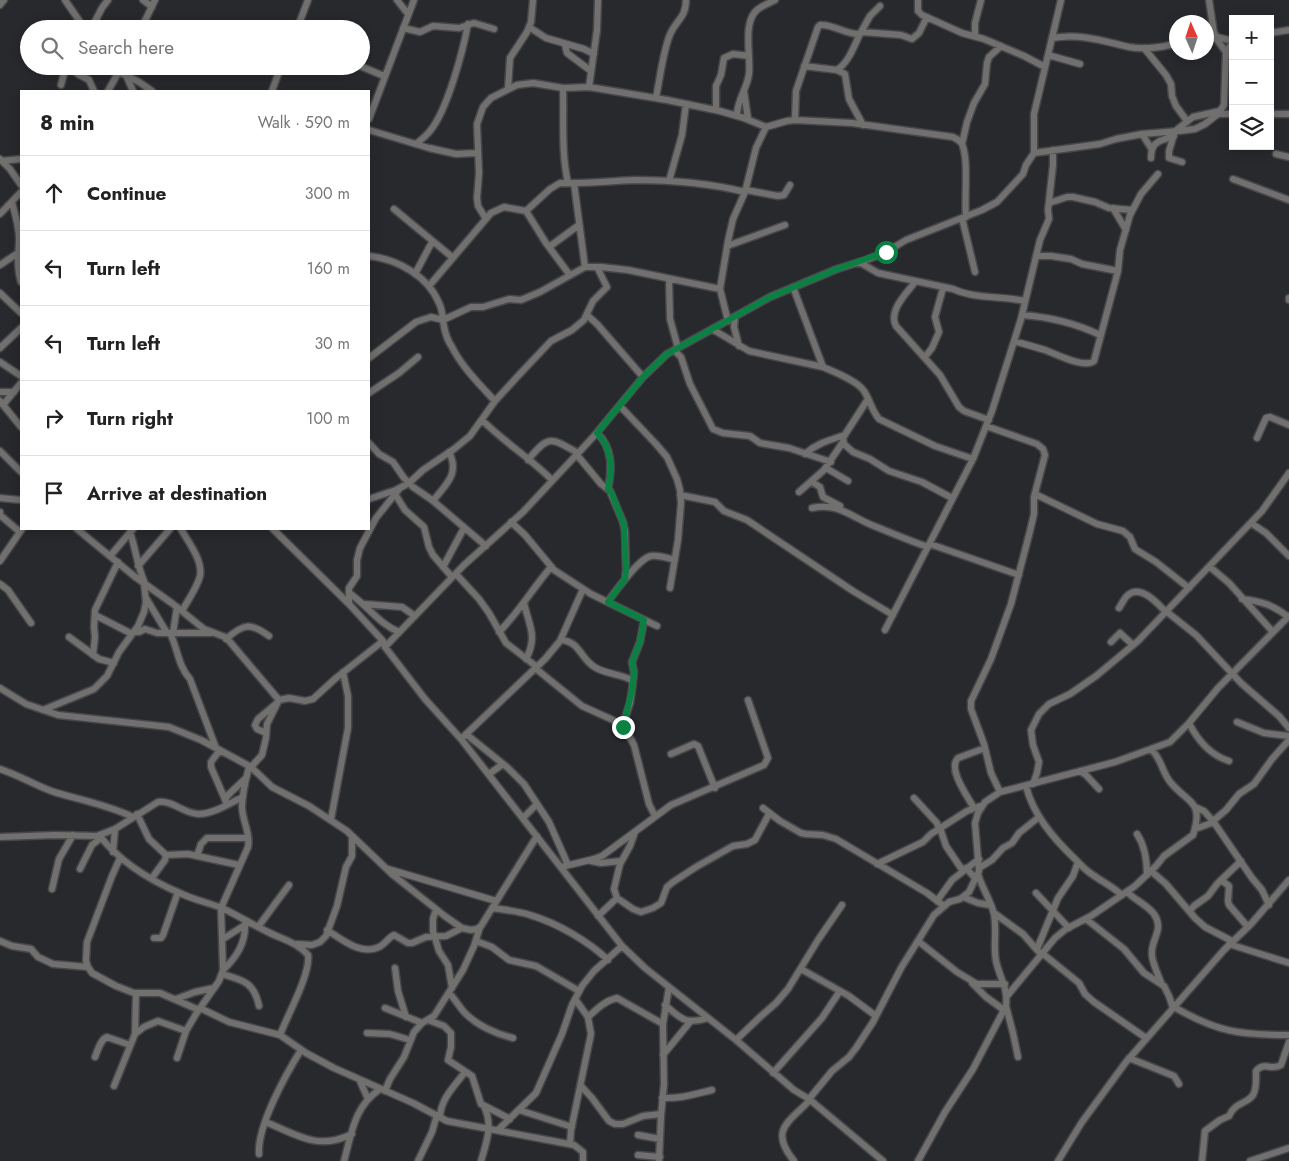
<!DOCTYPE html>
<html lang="en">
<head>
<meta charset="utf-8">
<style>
	body { margin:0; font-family:Jost,sans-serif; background:#f6f6f6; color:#222 }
	.controls { position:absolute; right:15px; top:15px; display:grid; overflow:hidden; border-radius:0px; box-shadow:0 2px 12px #0003 }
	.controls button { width:45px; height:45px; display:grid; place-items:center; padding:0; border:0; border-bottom:1px solid #e0e0e0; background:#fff; color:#222; font:25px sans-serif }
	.compass { position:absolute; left:1169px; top:15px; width:45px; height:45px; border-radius:50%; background:#fff; box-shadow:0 2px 12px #0003; rotate:357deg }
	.stop { position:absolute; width:15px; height:15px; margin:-11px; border:4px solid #0b8043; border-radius:50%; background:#fff }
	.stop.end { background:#0b8043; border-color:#fff; box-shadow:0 1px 5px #0008 }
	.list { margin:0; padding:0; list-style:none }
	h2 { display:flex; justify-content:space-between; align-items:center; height:65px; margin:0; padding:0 20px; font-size:21px }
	h2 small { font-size:16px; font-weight:400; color:#767676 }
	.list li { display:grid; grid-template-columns:32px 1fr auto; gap:15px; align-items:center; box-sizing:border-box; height:75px; padding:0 20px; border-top:1px solid #e0e0e0 }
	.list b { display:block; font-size:19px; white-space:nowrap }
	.list em { font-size:16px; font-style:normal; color:#767676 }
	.icon { flex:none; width:28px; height:28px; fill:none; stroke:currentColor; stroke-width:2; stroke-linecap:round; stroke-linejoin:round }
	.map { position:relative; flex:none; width:1289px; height:1161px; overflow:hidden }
	.search { position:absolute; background:#fff; box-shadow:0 2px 12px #0003; left:20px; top:20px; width:350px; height:55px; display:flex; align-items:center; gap:12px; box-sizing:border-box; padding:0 18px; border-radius:28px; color:#767676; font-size:19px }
	.panel { position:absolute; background:#fff; box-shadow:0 2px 12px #0003; left:20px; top:90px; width:350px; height:440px; border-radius:0px }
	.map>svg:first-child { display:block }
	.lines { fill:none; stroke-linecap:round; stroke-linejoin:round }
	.minor-casing { stroke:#45474b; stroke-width:9 }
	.minor { stroke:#72706e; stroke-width:6 }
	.route { stroke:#0b8043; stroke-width:6 }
</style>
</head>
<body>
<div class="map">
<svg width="1289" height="1161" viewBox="0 0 1289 1161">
	<rect width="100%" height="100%" fill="#27292d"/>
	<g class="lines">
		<!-- minor casing -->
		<g class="minor-casing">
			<path id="minor" d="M65,0L85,29
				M143,0L152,7
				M397,0L408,14
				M918,0V11L922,15L962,33L984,39L1024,56L1045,67
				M1209,0L1214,33L1217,37L1233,41
				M0,5L4,0
				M529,27L546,38L584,49L594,54
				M403,28L420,32L433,26L459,28L474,23L494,29
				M91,29L102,8L108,0
				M141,29L155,0
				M297,29L308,0
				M862,32L901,35L912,39L919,33L927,17
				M1270,33L1289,30
				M975,36V23L981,0
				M1215,37L1226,52
				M1052,38C1080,33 1103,41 1129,47C1145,50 1161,47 1176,44
				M1206,38L1217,37
				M565,45L567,53L591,71
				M1144,48L1166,75L1171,84L1172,96L1176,106L1187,121
				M1048,55L1080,64
				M69,66L78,74L89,80L94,91
				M360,66L384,76
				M804,66L837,70L845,74L849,99L863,125
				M837,70C849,62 854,46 860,34
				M119,72L139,82L152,91
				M126,75L133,91
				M61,85L66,66
				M589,87L597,30L598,0
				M563,88C564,120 561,152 568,183
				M508,89L510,58L527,32L531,22L533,0
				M108,91L122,66
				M272,91L281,66
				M744,91L748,119
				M656,98C660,78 662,57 669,37C675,20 686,19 686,0
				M716,110V86L721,75L724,58L733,54L749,56
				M1218,114H1233
				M1270,114H1289
				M737,115C737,100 747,89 749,74C751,57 743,26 755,12C760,6 768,4 775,0
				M369,119L414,0
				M795,120L796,91L818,27L820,25C834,24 846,35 860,34L870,16L880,6
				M369,130L429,148L456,154L477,153
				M1175,131L1169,151V158L1182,162
				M1174,132L1193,117L1220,111
				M1142,134L1151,148
				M416,144C421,140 426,136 430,131C447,111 463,51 468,24
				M962,144L967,122L974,103L985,84L987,63L989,57L1001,46
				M1034,153V114L1061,0
				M1276,154L1289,157
				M1151,158C1151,141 1160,141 1174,136
				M0,159L10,169L21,185
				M2,161L21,159
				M1233,179L1289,200
				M669,181L682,135L686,104
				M574,183L585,267
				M746,190L778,196L784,195L790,185
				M12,202C15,214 19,226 19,238C19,254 16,267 21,282
				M1049,203L1067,197H1073L1095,202L1109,208L1132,210
				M1113,208L1126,230
				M394,209L452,257
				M526,211L550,189L560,183C585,184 609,181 634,180C672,180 709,183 745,192
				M0,214L21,192
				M962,218L975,272
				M486,219L478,206L477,198L479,173L477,124L483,107L491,98L517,85L533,83L563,88L589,87L667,100L720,111L744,118L766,127L787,121L795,120L852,123L953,137C956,139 960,140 962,144C969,160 964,198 966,217
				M727,246L785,225
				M549,247L579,225
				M369,256C397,259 428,276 439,303C443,310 442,318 444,326C445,333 448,341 452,347C462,367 480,385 495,401
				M1036,256H1051L1071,259L1082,264L1118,271
				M859,262L878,273L953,289C975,299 1001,296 1025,301
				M0,265L18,253
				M415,274L432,242
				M669,279L670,319L678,348
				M915,282C906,294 888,311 896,326L940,375L959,407L964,411L989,420
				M429,286L491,213L504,207L526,211L546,243L569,274
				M793,287L823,367
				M0,293L21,313
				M1289,298V300
				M587,315L597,324L643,377
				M1022,315C1050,317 1075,323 1100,335
				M735,317L734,327L739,346
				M728,321L720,289L728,241L733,219L745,192L756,148L766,127
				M712,329L749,351L823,367C834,372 858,381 864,391C870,400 872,411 879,419L935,446L973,459
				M1014,341C1024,344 1035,347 1045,350C1056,354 1084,369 1094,361L1118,271L1120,250L1130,215L1141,194L1158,174
				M0,348L21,328
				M674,350L681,357L690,384L713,429L723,433L750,436L760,443L789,448L831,462
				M925,357L932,348L939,332L935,317L943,288
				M369,358L416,322L431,317L443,320L471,307H483L509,299L521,300L540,292L585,267H601L628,270L720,289
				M0,362L21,376
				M0,392H14
				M369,393L399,373L418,357
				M868,399L846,433L843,438L844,444L853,452L870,459L889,471L922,482L952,498
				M0,401L21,427
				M3,405L21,383
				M620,406L656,444L667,457L677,479L680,490L681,503L678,540L670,588
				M482,420C504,442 530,458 552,480
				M986,426L1037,444L1043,449L1045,455L1034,497V514L1030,531L1011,604L991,659L971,701V709L984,744L991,773L1000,792
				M597,433C613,448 612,469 608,489
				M1257,438L1266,418L1270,417L1289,425
				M369,443L379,454L393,462L404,478L413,487L432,500L486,546
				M0,451L21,472
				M805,454C817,443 830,440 845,435
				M577,455L601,484L610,491L623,522L625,531L626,570L625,579
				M528,460C549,434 551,438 578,453
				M826,468L848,481
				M812,482L820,487L823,497L840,506
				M799,492L824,470L843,442
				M395,494L405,510L424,527L429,547L433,555L452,577
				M1035,494L1097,524L1123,531L1130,537L1135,549L1156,562L1189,588
				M680,495L715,502L724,511L747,520L853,591L893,615
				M0,498L21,500
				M369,499L396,490L409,483L423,470L454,449L470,436L495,401L517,377L551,341L572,330L584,320L593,301L607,287L597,267
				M433,501C446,484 460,474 449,452
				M812,508C838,502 851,517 874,526C892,533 910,541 928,547
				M0,512V515L20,532
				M511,522L525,535L554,570L591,594L657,626
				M1251,523L1266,533L1289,556
				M77,529L134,576L173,604L204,629L225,637L230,642L279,700
				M181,529C188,542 203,560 200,576C197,588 188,600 182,611
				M273,529L349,604L383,641L385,647L425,699L461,739L622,946L645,968L736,1040L794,1090L809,1099L883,1161
				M130,532C136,550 137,565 144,581
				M930,544L1019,575
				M111,555L133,529
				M0,561L22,529
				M138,566L170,529
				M443,567L464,528
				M1210,567L1229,583L1273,632
				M456,574L479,599L489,613L506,643L537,667
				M0,584L8,590L31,623
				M349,593C367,605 379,624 399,632
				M146,598L167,633
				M1242,599C1260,601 1274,605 1288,617
				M608,601C616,591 639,558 651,556C659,555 667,558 675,560
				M524,603C529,626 538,636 526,659
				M349,604V588L357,576V560L360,548L376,518L400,488
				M364,604L402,607L415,616
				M1119,608C1122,604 1124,598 1128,595C1141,584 1158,604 1166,612
				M1167,612L1196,635L1241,683L1279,716L1289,728
				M95,615L132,634
				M885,630L973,459L992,411L1021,319L1040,240L1049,219L1048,210L1053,165V150
				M134,632H139L145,629L157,633H211
				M499,632C519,612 533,588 551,567
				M170,633C178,649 178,666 190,679L216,748
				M173,633L177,607
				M69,637L99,659L114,663
				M226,639C243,624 250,622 269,636
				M561,640C580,642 579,656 593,666C605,675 621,673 633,681
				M1111,642L1120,633L1133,645
				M385,647L464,565L523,512L595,435L643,377L667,354L770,297L837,269L866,260L886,252L906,240L982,210L997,202L1011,187L1023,174L1026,165L1034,153L1100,144L1116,139L1142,134L1179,131L1195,129L1205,124L1218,114L1224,105L1226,52L1233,42
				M93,655L95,637L94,627L95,610L118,562
				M535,668L582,706L613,720L623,727L628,734L634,745L649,804L655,816
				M0,688L26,704L58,715L169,727L201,740L251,767L272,787L309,806L347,831L393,875L446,917L462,928L471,930L477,929L481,926L537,836
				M43,710L94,689L107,676L119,652L138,626L144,612L146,602L144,583
				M1237,722L1264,733L1289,736
				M1189,723C1198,741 1210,755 1229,761
				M622,727L630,703L632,690L634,672L632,662L640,642L644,620
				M266,733L257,729L255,725L258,719L277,703
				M466,734L508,768L524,784L549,822L568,865
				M461,739L545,659L560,641L583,589
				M220,750L211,762V767L227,804
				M671,754L694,744L698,746L715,788
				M251,767L262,755L266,738L267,724L279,700L289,698L305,701L313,699L336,678L383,641
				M0,769C19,775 36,786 54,792C81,800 108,805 133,817
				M1080,771L1086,775L1099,789
				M489,774L503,764
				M1033,784L1037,773L1039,762L1033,745L1031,730L1039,714L1049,704L1070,694L1096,676L1138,641L1262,511L1289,473
				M1026,786C1033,815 1054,839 1075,859C1081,865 1086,871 1093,875C1103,882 1113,887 1122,895
				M914,798L937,823L939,829
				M225,800L228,795L246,778
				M1195,807L1204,811L1213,821L1252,878L1262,890L1269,905
				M763,808L780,821L801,833L806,834L823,835L836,839L927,893L944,906
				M974,808C968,797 947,769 958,758L985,748
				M137,814L149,839L166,855L165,860L152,878
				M523,818L537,804
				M331,819L348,728V696L343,672
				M1213,821L1226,810L1239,794L1254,784L1272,759L1289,740
				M940,828L946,846L963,871
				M1195,829L1214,822
				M635,832L630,846L620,864L614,889L617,898L633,909L641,912L653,908L661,903L667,887L673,882L696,867L733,846L747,844L755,840L769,814
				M1137,834C1145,846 1147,861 1147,875
				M99,835C120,862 151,881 182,894C195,900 209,903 222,908C237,915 251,924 266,931C281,939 297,942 308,955C311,973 287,1016 280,1035
				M0,837L55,835L97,836L115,829L158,802C173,800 184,814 199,814C213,814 230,803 243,797
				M113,852L115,829
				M166,855L188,854L239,865
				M197,856L201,844L207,838H248
				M120,858L112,876L87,942L86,961L88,967L92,973L116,986L134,993H160L199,1010
				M591,861L601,863L621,861
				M877,864L923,842L931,834L967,811L983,805
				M561,867L594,859L602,856L671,805L764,765L768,758L748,700
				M966,868L976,879
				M979,868L992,860L1003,848L1012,843L1019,833L1039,817
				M80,869L92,845L101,838
				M388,869L496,901
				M1151,871L1166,884L1195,918L1205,927L1232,941
				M1221,880L1229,886L1228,901L1229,905L1248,927
				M52,889L59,859L73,835
				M1127,892C1135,900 1147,905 1154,914C1165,930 1150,940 1152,955C1152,962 1159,977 1162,985
				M1036,893L1069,928
				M963,897L978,903L990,905
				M937,901L952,880L979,859
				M492,908C505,910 518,911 530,915C557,923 588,941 608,960
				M436,909L433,919V931L439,951L448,965L452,988
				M1190,911L1194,906L1208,896L1217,884L1241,861
				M994,913L1023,934L1038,951
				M598,916L617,898
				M1086,919L1124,949L1144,973L1164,986L1169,996L1173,1008
				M258,927L289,885
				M327,930C341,939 361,956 379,947C384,945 388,938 394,935L408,943H412L426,937L446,936L462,928
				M154,938H161L163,935L178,892
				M223,939L248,923
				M0,941L12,946L31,949L38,957L53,964L88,967
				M476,941L492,947L509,960L536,966L579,991
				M918,941L957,972L977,984H1005
				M297,944L312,945L320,942L326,936L337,906L346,867L352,856V836
				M1229,944L1289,963
				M1037,949L1058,898L1073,876L1078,862
				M1042,953L1079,983L1085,994L1094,1002L1146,1038
				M395,968L398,991L406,1017
				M801,969L849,996L876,1016
				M223,970C236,958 246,943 245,924
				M222,974C243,980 254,982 259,1006
				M972,983L986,997L1004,1010
				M449,993C455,999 458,1005 464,1012C476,1025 496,1034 513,1038
				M1007,996L1055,938L1066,929L1091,916L1135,886L1156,866L1164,856L1193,835C1204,801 1189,804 1171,783C1161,771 1163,761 1151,749
				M176,999L195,992L214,988
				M665,1005C681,1019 686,1025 708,1018
				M1006,1006L1013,1033L1018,1057
				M1174,1007C1217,1032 1240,1035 1289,1035
				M200,1008L229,1022L280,1035L306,1053L334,1068L413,1103L447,1121L574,1145L583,1152V1161
				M385,1008L422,1023
				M588,1017C597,1009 604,1001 617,998L663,1024
				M428,1020L444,1026L451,1033V1047L448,1060L472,1076L481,1104L510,1119
				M367,1033L390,1034L410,1040
				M135,1034L144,1027L158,1021L186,1031
				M736,1040L760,1017L776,1003L788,989L818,940L842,905
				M663,1055L690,1022
				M95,1057C98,1050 100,1040 107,1037L130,1045
				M177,1058L186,1031L196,1014L219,981L223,970L221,908L248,847C251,834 242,820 242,807C242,793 246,779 249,767
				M1129,1058L1174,1076L1179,1084
				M773,1073L822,1018L840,991
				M359,1079L368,1099
				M114,1086L135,1034L136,993
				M581,1086L592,1098L609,1121L615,1124H623L643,1116L661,1114
				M385,1091L390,1079L404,1057L414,1032L422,1023L434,1016L463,970L474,946L480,927
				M662,1098C680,1099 695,1094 712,1090
				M809,1099L832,1071L849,1057L856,1048L873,1022L901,968L934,915L949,902L960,899L969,892L979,871L975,823L978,813L985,802L1000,792L1115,762L1170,742L1189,723L1218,688L1289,616
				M519,1110L572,1127
				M440,1117C441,1098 454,1087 465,1072
				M266,1122C297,1135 318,1151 352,1134
				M498,1130L536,1093L562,1034L572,1005L582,986L594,971L622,946
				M638,1135L660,1139
				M570,1144L571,1130L591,1034L588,1017L575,999
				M259,1154C257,1126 286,1074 301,1050
				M638,1155L660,1157
				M344,1161C352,1132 354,1107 380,1089
				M418,1161L432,1132L437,1115
				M481,1161C487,1141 493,1125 484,1106
				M659,1161L661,1116L664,1084L663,1024L669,987
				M794,1161C769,1130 788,1123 810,1100
				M918,1161L945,1112L973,1069L1006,1006C1008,987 1000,979 996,961C993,946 997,930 994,914C991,901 982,888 978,874
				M1058,1161L1082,1122L1126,1062L1224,950L1251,924L1289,880
				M1202,1161L1205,1131L1220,1120L1229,1116C1235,1102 1247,1104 1253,1095C1257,1089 1256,1078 1256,1071C1264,1061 1272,1071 1281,1065L1289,1042
				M1250,1161L1289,1148"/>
		</g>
		<!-- minor -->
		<use href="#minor" class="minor"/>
	</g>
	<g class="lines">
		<!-- route -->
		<path class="route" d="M623,727L632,690L634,672L632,662L640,642L644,620L608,602L625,579L626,570L624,525L612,494L608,489C612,469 613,449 597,433L643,377L667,354L770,297L837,269L886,252"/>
	</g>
</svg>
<div class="controls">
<button>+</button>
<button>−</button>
<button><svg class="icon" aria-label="layers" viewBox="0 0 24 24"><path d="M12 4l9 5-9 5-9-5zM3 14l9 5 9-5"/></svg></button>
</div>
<svg class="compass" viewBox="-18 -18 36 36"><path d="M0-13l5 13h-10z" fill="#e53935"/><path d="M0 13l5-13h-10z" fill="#767676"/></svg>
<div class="stop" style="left:886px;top:252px"></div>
<div class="stop end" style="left:623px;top:727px"></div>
<div class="search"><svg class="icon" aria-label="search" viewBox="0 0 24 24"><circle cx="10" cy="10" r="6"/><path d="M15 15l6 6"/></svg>Search here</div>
<section class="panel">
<h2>8 min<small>Walk · 590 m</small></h2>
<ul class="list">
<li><svg class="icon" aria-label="ahead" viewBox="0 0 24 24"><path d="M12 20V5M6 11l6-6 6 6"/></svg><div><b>Continue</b></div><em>300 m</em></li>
<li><svg class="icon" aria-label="left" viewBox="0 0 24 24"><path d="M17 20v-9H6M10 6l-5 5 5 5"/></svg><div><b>Turn left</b></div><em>160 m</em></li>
<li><svg class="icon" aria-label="left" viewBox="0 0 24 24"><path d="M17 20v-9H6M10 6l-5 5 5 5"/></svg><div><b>Turn left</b></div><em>30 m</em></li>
<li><svg class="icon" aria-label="right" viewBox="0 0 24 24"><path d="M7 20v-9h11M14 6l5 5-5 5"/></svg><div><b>Turn right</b></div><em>100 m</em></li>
<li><svg class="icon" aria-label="arrive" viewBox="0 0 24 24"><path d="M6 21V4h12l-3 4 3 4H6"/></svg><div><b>Arrive at destination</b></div></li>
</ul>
</section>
</div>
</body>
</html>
